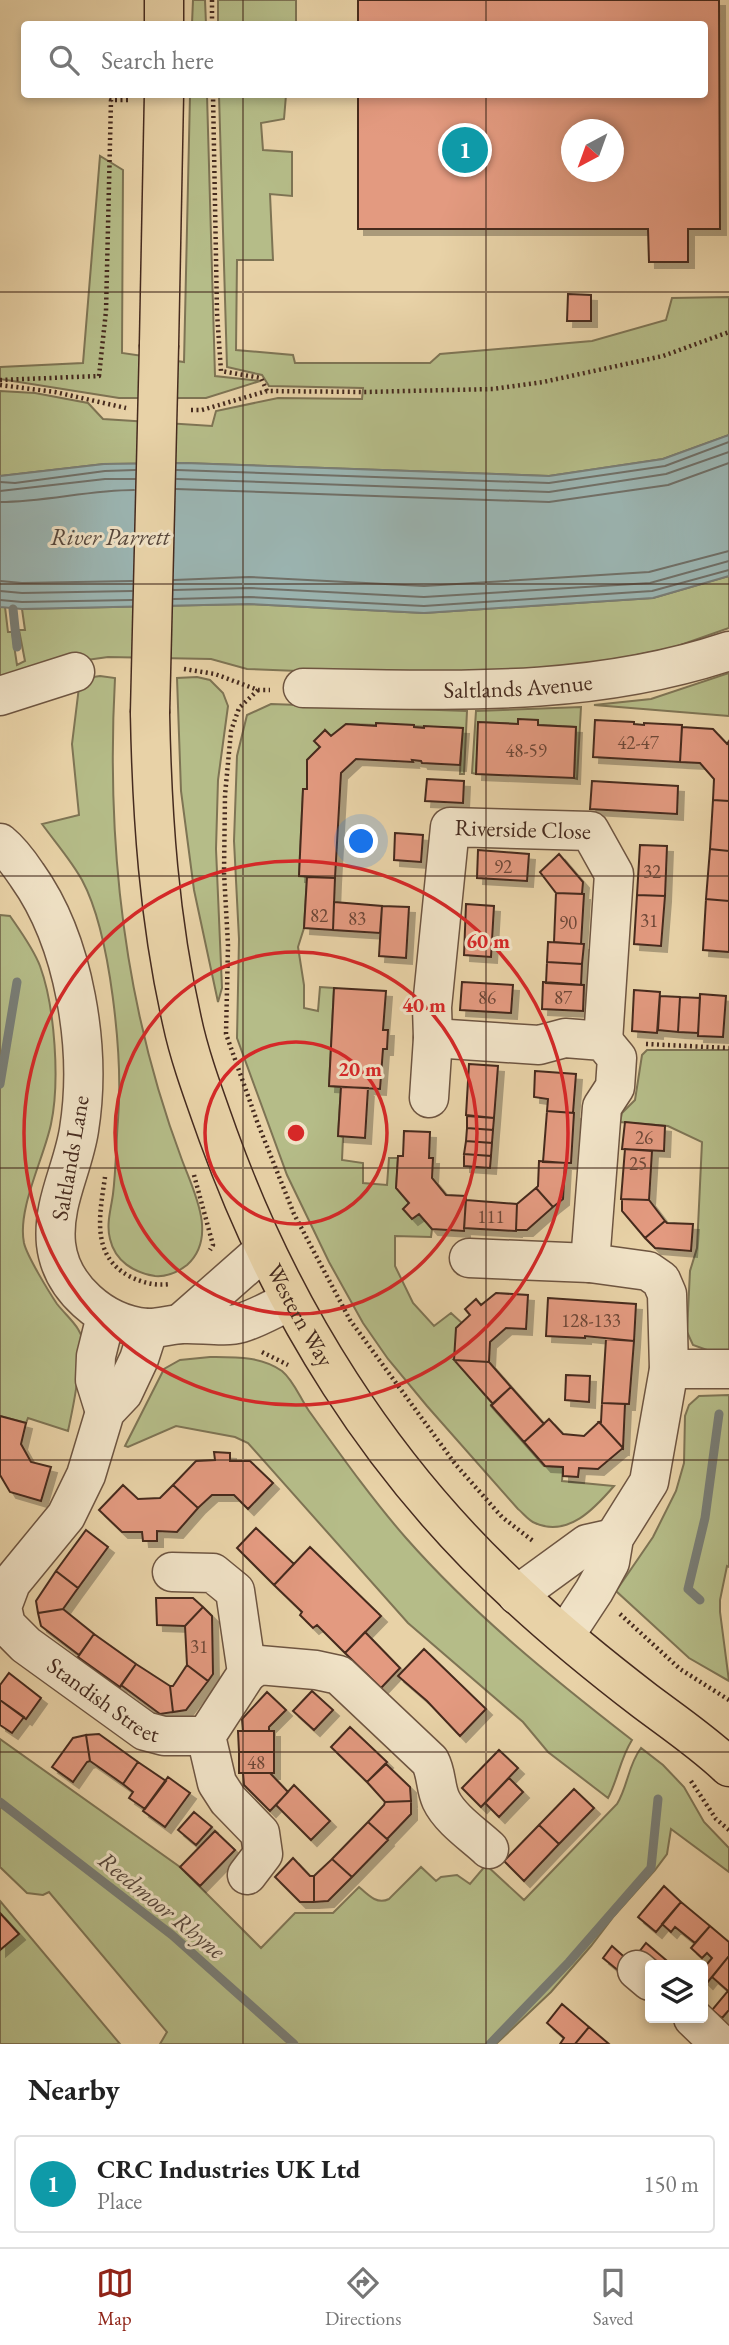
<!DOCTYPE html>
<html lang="en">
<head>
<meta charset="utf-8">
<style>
	body { margin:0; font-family:"EB Garamond",serif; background:#f2f2f2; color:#222 }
	.controls { position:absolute; right:21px; bottom:21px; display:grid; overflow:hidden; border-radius:7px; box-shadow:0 4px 10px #0003 }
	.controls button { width:63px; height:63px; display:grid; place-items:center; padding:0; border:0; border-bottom:2px solid #e0e0e0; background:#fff; color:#222; font:35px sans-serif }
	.compass { position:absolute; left:561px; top:119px; width:63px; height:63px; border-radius:50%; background:#fff; box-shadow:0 4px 10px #0003; rotate:221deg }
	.you { position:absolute; left:362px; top:842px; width:24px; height:24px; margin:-18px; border:5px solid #fff; border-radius:50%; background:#1a73e8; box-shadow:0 0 0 10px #1a73e833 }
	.badge { display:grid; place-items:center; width:46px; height:46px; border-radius:50%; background:#8f2418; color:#fff; font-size:23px; font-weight:700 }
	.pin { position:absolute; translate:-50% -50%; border:4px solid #fff; box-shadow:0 2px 7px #0006 }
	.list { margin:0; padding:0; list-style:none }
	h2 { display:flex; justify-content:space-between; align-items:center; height:91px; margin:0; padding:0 28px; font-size:30px }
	h2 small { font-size:23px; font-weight:400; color:#767676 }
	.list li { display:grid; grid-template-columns:46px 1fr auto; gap:21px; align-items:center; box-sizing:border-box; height:98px; margin:0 14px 14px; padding:0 14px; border:2px solid #e0e0e0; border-radius:7px }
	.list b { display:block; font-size:26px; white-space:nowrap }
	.list p { margin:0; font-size:23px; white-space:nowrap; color:#767676 }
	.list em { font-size:23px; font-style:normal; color:#767676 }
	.icon { flex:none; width:38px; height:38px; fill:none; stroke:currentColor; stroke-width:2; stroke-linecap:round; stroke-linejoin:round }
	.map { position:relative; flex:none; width:729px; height:2044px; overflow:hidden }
	.search { position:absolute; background:#fff; box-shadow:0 4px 10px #0003; left:21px; right:21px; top:21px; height:77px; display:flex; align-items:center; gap:18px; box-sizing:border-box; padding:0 24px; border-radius:7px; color:#767676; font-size:26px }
	.sheet { height:203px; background:#fff }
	nav { display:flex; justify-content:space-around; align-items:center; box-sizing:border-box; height:98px; border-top:2px solid #e0e0e0; background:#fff; font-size:19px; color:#767676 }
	nav a { display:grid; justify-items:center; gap:4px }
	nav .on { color:#8f2418 }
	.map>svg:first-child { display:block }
	.green { fill:#b5bc88; stroke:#7e7454; stroke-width:2 }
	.water { fill:#9bb5b2; stroke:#797e77; stroke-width:2 }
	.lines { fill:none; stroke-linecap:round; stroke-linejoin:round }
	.shore { stroke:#707068; stroke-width:2 }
	.stream { stroke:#797e77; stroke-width:9 }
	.building { fill:#e39a80; stroke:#462b1f; stroke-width:2; fill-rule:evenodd; filter:url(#shadow) }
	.minor-casing { stroke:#6e5541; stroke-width:41 }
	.major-casing { stroke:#462b1f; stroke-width:41 }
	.path { stroke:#462b1f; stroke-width:4.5; stroke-dasharray:2 3.5; stroke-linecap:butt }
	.minor { stroke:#f0e2c6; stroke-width:38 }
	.major { stroke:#e8d2a7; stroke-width:38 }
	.major-bridge-casing { stroke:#462b1f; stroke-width:41; stroke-linecap:butt }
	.major-bridge { stroke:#e8d2a7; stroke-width:38 }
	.grid { fill:none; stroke:#462b1f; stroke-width:2; stroke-opacity:0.55 }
	.ring { fill:none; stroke:#d62828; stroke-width:3.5 }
	.labels { text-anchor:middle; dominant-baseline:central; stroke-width:6; stroke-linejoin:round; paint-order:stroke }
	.number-label { font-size:19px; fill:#6d4737 }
	.street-label { font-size:23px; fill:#462b1f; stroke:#f0e2c6 }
	.water-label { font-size:24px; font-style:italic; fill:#57473c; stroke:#f0e2c6 }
	.centre { fill:#d62828; stroke:#f0e2c6; stroke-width:3.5 }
	.ring-label { font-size:21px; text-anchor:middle; font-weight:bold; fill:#d62828; stroke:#f0e2c6; stroke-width:6; stroke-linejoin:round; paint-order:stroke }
</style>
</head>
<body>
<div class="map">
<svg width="729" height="2044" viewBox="0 0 729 2044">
	<defs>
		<filter id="shadow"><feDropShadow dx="6" dy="6" stdDeviation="0" flood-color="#0004"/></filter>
	</defs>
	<rect width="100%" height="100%" fill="#e8d2a7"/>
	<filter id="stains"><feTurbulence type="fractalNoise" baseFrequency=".00286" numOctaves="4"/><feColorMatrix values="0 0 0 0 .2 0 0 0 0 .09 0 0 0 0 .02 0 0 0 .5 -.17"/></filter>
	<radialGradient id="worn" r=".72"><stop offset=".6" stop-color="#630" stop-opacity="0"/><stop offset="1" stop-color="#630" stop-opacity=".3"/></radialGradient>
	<!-- green -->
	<path class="green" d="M193,0H205L206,24H192Z
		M218,0H296V24H218Z
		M190,95H207L215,376L260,381L206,398H119L0,379V367L83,363L100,156L123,170L122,353L184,362Z
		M219,95H286L284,119L261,123L263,150L292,152V196L270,194L273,260H237L236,350L293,355L295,363H430L440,354L592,341L666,320L672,298L729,297V435L663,459L549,476L184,463L104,464L0,476V391L35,393L88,403L103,419L212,426L216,411L278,398L362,399L363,388L269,386L262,375L227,367Z
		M729,576V628L672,648L556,671L349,673L247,669L211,659L108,657L23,669L0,677V607H5L8,632H12L17,665L25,661L19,630H25L22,609L249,604L424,613L653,598Z
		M729,673V716L594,705L651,699Z
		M100,676L115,678C106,842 124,1006 182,1160C194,1192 218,1237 187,1265C178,1272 167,1277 155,1276C134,1273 115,1261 110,1239C106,1224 111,1209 113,1194C116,1170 116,1145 118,1120C123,1058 111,934 82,880C71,860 55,842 42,824L79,815L72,744L80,679Z
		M197,677L210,680L223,693L228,706L218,780L216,849L222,988L218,1002L194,890L181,791L177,678Z
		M271,704L467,711L464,774H460L462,728L346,724L331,736L325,730L320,747L307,760V789L303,790L299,875L307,877L304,928L298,947L304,985V1008L318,1011L320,987L334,988L329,1086L341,1087L338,1135L343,1137L342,1160L363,1163V1183L387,1185L389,1158H398L396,1188L409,1203L403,1209L412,1219L419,1214L432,1229L431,1237L395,1236V1266L413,1303L434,1326L451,1313L462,1323L493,1404L491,1406L544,1466L563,1467L562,1481L614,1486C595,1508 568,1538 535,1523C529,1521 523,1513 518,1509L427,1406L388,1359L363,1323L329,1262L287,1175L237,1038L239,939L234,841L237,756L247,715Z
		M581,707L577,779L574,778L576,727L479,722L476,774L472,773L476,711Z
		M0,915L10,916C21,932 33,948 40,966C55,1007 60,1082 51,1124C44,1158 17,1209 24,1243C27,1256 49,1292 57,1304C69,1319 83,1328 84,1348C84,1354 80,1357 79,1363C77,1371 77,1381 76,1389C74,1403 71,1417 68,1431L28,1418L26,1423L0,1416Z
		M647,1050H729V1350H707L693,1345L687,1332L690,1271L697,1248L702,1142L668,1126L620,1122L622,1113L635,1100L642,1055Z
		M210,1357C235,1357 261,1356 282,1371C294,1381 300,1398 309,1411C340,1454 371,1498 406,1538C473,1614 552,1678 632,1740C620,1759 618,1779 608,1798L548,1752L523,1722L408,1623L248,1443L235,1437L176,1426L128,1447L125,1446L164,1369L180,1360Z
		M729,1395V1567L727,1566L720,1600V1612L729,1681L689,1658L616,1591L653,1537L676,1491L684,1463L685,1416L689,1405L699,1396Z
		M0,1739L180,1867L261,1948L295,1913H333L359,1887C368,1895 377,1905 389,1899L421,1867L436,1881L441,1877L457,1875L470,1884L486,1865L524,1900L617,1804C628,1786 628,1765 641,1748L663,1765L684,1787L704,1822L729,1848V1872L671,1829L667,1854L655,1870L614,1916L591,1946L551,1992L496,2044H160L167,2032L49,1892L43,1895L27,1893L0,1867Z
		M0,1901L120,2044H0Z"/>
	<!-- water -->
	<path class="water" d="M729,435V576L653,598L424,613L249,604L22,609L0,607V476L104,464L184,463L549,476L663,459Z"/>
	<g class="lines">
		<!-- shore -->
		<path class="shore" d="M177,470L549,483L665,466L729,442
			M177,479L549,492L666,474L729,452
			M0,482L15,483L105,471L135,470
			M176,489L549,502L668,485L729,463
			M0,491L105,479H135
			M0,502C45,502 89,490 134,490
			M174,580L249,577L424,586L649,572L729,551
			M0,581L22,583L132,581
			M174,590L249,588L424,597L650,583L729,561
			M0,591L22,593L132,591
			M174,599L249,597L424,606L652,591L729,570
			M0,600L22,602L132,600"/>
		<!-- stream -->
		<path class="stream" d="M13,609L17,647
			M0,1084L17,982
			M700,1600L688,1589L705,1518L719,1414
			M0,1802L172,1935L294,2044
			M490,2044L569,1962L651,1868L658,1799"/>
	</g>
	<!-- building -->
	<path class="building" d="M358,0H719L720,229H688V262H649L648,229H358V94H704V24H358ZM572,130H614V172H572Z
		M568,294L591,295V321H567Z
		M518,719L538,720V725L576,727L574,778L476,774L478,722L518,724Z
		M595,720L634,722V724L644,725V723L682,725L680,762L593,757Z
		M376,723L414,725V727L424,728V726L463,728L460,765L422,763L421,761L412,760L413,762L356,759L341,773L335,878L299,876L303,789H307V760L320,747L314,741L325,730L331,736L346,724L376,726Z
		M682,727L713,729L727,744L729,741V801L713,800L714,779L700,763L680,762Z
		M427,779L464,781L463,803L425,801Z
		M592,781L678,786L677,814L590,809Z
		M713,800L729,801V851L710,849Z
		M395,833L423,835L421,862L394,860Z
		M640,845L667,846L665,896L637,895Z
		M710,849L729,851V901L706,899Z
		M478,850L529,854L527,881L477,878Z
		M559,854L583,882L582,894L556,893L540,872Z
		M307,877L335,878L333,930L304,928Z
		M556,893L584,894L581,944L554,942Z
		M637,895L665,896L661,946L634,944Z
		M706,899L729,901V952L703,950Z
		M334,902L382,906L380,933L333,930Z
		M466,904L494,906L491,957L464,955Z
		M382,906L409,907L406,958L379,956Z
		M548,942L584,944L582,964L547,962Z
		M547,962L582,964L581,985L546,983Z
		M462,982L513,985L511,1013L460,1010Z
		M543,982L584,985L583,1011L542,1009Z
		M334,988L386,991L383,1030H388L387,1049H383L380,1089L329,1086Z
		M634,990L660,992L657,1033L632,1031Z
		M700,994L726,996L723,1037L698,1036Z
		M660,996L680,997L678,1032L658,1030Z
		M680,997L700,998L698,1033L678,1032Z
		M469,1064L498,1066L494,1118L466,1115Z
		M535,1071L576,1074L573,1113L547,1111L548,1099L534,1097Z
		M341,1087L368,1088L365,1138L338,1136Z
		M547,1111L574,1113L571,1163L543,1162Z
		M467,1116L494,1118L493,1130L467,1128Z
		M625,1122L665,1126L664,1151L622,1149Z
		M467,1128L493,1130L492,1143L466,1141Z
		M404,1131L430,1132L429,1158H433L432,1178L446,1195L466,1196L464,1231L432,1229L419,1214L412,1219L403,1209L409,1203L396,1188L398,1156H403Z
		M466,1141L492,1143L491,1156L464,1154Z
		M625,1149L652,1151L649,1200L621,1199Z
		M464,1154L491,1156L490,1168L464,1166Z
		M539,1161L565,1163L563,1199L553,1207L536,1188L538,1186Z
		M536,1188L553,1207L527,1230H516L517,1204Z
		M622,1199L649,1200L665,1221L645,1238L622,1211Z
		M466,1200L517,1204L516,1231L464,1228Z
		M665,1221L667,1223L693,1224L691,1251L655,1248L645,1238Z
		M496,1293L528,1295L526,1329L506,1328L490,1342L489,1362L454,1360L456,1328L470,1315L465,1309L476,1299L481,1305Z
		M548,1298L636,1304L634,1341L585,1336V1338L546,1336Z
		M606,1339L634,1341L629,1404L602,1403Z
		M454,1360L489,1362L511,1387L493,1404Z
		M566,1375L590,1376L589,1402L565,1400Z
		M511,1387L544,1424L524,1442L491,1405Z
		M602,1403L625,1404L623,1448L599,1422H601Z
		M0,1416L26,1423L21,1444L31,1462L51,1467L41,1501L10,1492L0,1475Z
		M549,1419L563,1434L584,1436L599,1422L623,1448L598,1469L579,1468L578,1477L563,1476V1467L545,1466L524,1442Z
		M214,1452L230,1453V1461H250L273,1483L248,1509L234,1495H212L198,1508L173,1485L196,1461L215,1460Z
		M123,1485L138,1499L160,1498L173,1485L198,1508L177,1532L157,1531V1541H143L142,1532H122L99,1510Z
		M256,1528L294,1564L274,1585L237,1548Z
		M86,1530L108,1547L78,1588L56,1571Z
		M310,1547L381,1616L345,1653L317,1625L313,1628L300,1615L302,1612L274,1585Z
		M56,1571L78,1588L63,1609L38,1613L36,1601Z
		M156,1598H193L203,1607L185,1626L157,1625Z
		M203,1607L212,1616L213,1674L208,1681L187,1665L185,1626Z
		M63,1609L94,1634L79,1655L41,1626L38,1613Z
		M365,1632L400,1668L381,1688L345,1653Z
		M94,1634L136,1664L120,1687L78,1657Z
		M424,1649L486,1709L460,1736L427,1701L398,1676Z
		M136,1664L170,1686L173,1712L160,1714L121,1685Z
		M187,1665L208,1681L186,1710L173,1712L170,1686H173Z
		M9,1673L41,1698L26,1719L0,1700V1685Z
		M312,1691L333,1710L314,1730L293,1711Z
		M267,1692L286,1710L269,1727V1731H243L242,1719Z
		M0,1700L24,1717L12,1733L0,1725Z
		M350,1727L387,1762L367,1782L331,1747Z
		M238,1731H274V1752H239Z
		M99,1734L138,1762L123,1784L90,1761L86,1735Z
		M86,1735L90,1761L87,1762L73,1782L52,1767L73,1738Z
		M499,1750L518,1768L481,1807L462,1788Z
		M239,1752H274V1773H239Z
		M138,1762L166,1781L145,1809L129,1798L133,1792L123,1784Z
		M386,1764L410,1787L411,1801L385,1802L367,1782Z
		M243,1773H270L288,1792L270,1811L244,1785Z
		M168,1777L190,1793L165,1827L143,1811Z
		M509,1778L523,1792L499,1817L485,1803Z
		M294,1785L330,1821L311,1840L276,1805Z
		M574,1789L594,1808L559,1844L539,1825Z
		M411,1801V1814L387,1839L368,1822L384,1805L385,1802Z
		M194,1812L212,1827L196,1845L178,1830Z
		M368,1822L388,1840L352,1877L332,1859Z
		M539,1825L559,1844L524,1881L504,1861Z
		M215,1831L235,1850L200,1886L180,1867Z
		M293,1858L310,1876H314V1902H300L275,1877Z
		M332,1859L352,1877L328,1901L314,1902V1876Z
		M664,1886L681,1902L656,1932L638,1917Z
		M681,1902L710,1926L695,1943L675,1927L671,1932L662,1924Z
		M0,1913L19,1934L0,1950Z
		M710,1926L729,1942V1956L707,1983L703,1979V1969L712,1958L707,1953L702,1958L691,1948Z
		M646,1943L666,1960L660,1965L639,1952Z
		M612,1946L630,1962L620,1972L603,1958Z
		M729,1956V2010L722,2018L712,2010L728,1991L712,1977Z
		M562,2004L589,2027L575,2044H560L564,2038L547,2023Z
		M589,2027L609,2044H575Z"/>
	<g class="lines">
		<!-- minor casing -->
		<g class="minor-casing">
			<g id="minor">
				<path id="s1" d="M303,688C449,690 588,698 729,651"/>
				<path d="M0,696L75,672"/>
				<path d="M0,843C11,852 19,863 27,875C75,942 92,1049 79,1130C73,1169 52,1203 56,1244C61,1288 103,1324 146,1328C159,1329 171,1324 183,1324C201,1323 224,1328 241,1323C258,1318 274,1308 290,1301"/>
				<path d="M433,1038L539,1045L565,1038L603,1041L617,1058L615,1087L602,1107L590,1263"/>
				<path id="s2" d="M429,1098L433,1038L432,1007L450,827L590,831L614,874L603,1041"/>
				<path d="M469,1258L590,1263L648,1271L661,1280L667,1294L669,1369L649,1482L614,1538L610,1562L594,1591L565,1635"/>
				<path d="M180,1324L264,1250"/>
				<path id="s3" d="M149,1328L139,1359L123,1393L105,1412L86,1475L66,1516L11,1583L2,1607L6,1625L26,1645L145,1731L164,1736H206"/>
				<path d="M669,1369H729"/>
				<path d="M105,1412L95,1380L96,1356L106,1316"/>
				<path d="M172,1572L213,1573L235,1591L247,1673L206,1736L217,1783L228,1800L260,1833L263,1854L247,1875"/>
				<path d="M517,1595L587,1544L614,1538"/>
				<path d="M247,1673L259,1665L316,1670L339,1675L430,1761C437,1774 435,1787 441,1800C450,1819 474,1835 489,1849"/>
				<path d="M637,1970L650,1981"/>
				<path d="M693,2018L720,2044"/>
			</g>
		</g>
		<!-- major casing -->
		<g class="major-casing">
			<g id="major">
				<path d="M164,24V0"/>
				<path d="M159,345L164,94"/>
				<path id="s4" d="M150,713C152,817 159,919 182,1021C190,1059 205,1098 218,1135C281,1310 381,1470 519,1596C559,1633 602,1668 645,1701C673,1722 704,1743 729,1767"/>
			</g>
		</g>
		<!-- path -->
		<path class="path" d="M212,0V24
			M213,94L217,313L221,371L261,378L267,391
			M0,380L99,376L106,311L111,100H131
			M0,385L55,392L126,408
			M191,410H202L267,391L365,392L493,389L543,382L663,356L729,332
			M184,669L215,674L258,690H270
			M258,690L239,708L231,731L225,795L224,873L228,945L226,1034L258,1124L294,1214L350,1320L456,1465L502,1517L533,1541
			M646,1044L729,1048
			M194,1175L213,1245L210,1250
			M105,1177C100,1213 90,1255 129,1276C143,1283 155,1286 171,1284
			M262,1352L288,1365
			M620,1614L680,1669L729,1700
			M691,1781L716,1819L729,1830"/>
		<!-- minor -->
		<use href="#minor" class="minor"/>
		<!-- major -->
		<use href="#major" class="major"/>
		<!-- major-bridge casing -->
		<g class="major-bridge-casing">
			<path id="major-bridge" d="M150,713L159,345"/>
		</g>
		<!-- major-bridge -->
		<use href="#major-bridge" class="major-bridge"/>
	</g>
	<!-- grid -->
	<path class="grid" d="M243,0V24M486,0V24M243,94V2044M486,94V2044M0,292H729M0,584H729M0,876H729M0,1168H729M0,1460H729M0,1752H729"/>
	<!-- distance rings -->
	<g class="ring">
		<circle cx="296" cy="1133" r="91"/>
		<circle cx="296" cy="1133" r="181"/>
		<circle cx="296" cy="1133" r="272"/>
	</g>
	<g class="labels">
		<!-- number labels -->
		<g class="number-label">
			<text x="638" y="742">42-47</text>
			<text x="526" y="750">48-59</text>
			<text x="503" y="866">92</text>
			<text x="652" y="871">32</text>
			<text x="319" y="915">82</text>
			<text x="357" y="918">83</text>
			<text x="649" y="920">31</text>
			<text x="568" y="922">90</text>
			<text x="487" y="997">86</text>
			<text x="563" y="997">87</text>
			<text x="644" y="1137">26</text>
			<text x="638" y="1163">25</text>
			<text x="491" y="1216">111</text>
			<text x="591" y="1320">128-133</text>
			<text x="199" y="1646">31</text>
			<text x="256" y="1762">48</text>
		</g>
		<!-- street labels -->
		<g class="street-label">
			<text stroke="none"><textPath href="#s1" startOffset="215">Saltlands Avenue</textPath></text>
			<text stroke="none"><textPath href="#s2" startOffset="345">Riverside Close</textPath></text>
			<text transform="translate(70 1158) rotate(-80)">Saltlands Lane</text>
			<text stroke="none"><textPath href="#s4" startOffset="628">Western Way</textPath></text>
			<text stroke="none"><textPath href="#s3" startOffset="462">Standish Street</textPath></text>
		</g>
		<!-- water labels -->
		<g class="water-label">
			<text x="110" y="536">River Parrett</text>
			<text transform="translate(162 1905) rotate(39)">Reedmoor Rhyne</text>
		</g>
	</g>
	<circle cx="296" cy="1133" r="10" class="centre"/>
	<g class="ring-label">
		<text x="488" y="948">60 m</text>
		<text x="424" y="1012">40 m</text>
		<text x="360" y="1076">20 m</text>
	</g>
	<rect width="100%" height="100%" filter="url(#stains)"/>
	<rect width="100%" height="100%" fill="url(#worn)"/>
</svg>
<div class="controls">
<button><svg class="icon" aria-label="layers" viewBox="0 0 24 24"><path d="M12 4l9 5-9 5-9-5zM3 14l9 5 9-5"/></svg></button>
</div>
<svg class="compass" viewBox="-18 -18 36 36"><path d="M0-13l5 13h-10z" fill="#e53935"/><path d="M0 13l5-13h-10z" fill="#767676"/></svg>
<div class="you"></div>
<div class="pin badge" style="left:465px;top:150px;background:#0f9aa8">1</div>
<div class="search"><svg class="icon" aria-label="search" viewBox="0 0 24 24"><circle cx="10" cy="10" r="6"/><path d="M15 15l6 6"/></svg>Search here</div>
</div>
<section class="sheet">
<h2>Nearby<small></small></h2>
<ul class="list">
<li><span class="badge" style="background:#0f9aa8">1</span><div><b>CRC Industries UK Ltd</b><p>Place</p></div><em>150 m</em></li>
</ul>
</section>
<nav>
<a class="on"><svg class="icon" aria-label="map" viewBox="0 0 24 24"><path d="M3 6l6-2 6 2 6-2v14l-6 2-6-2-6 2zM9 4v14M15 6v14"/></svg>Map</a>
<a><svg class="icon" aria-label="directions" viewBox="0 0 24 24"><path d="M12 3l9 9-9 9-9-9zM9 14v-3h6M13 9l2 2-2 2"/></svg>Directions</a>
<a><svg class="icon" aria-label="saved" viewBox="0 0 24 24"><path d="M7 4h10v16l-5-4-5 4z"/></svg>Saved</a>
</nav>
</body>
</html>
